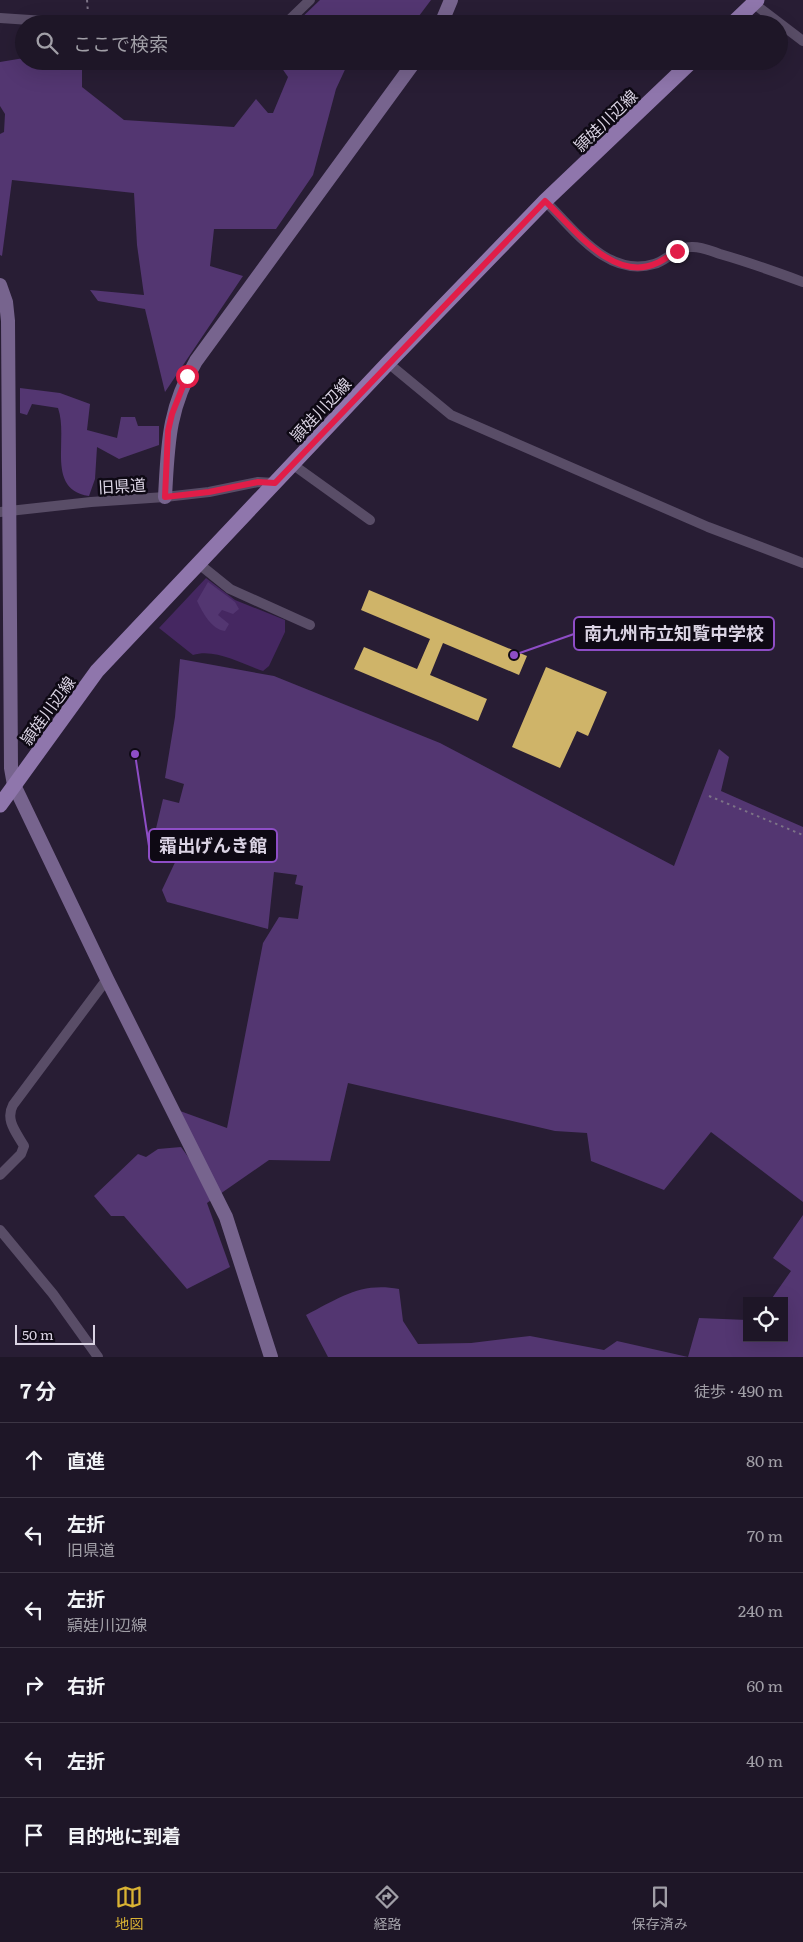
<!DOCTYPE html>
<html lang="ja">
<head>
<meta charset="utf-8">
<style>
	body { margin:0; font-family:Literata,"Noto Sans JP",serif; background:#261f2f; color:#f1f3f6 }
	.controls { position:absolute; right:15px; bottom:15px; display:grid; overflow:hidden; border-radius:0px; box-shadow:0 5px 20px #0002 }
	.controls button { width:45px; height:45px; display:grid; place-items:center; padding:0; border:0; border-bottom:1px solid #3c3544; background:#1e1627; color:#f1f3f6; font:25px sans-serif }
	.scale { position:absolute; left:15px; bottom:12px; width:80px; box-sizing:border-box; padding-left:5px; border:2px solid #dad3e3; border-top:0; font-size:14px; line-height:18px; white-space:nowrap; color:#dad3e3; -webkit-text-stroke:4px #0e0914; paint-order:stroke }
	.stop { position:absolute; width:15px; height:15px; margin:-11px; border:4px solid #e11d48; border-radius:50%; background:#fff }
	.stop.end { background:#e11d48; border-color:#fff; box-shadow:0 1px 5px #0008 }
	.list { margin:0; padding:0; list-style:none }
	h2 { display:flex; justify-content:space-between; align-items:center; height:65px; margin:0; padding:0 20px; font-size:21px }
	h2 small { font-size:16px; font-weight:400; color:#a19fa7 }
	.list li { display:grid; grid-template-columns:32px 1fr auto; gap:15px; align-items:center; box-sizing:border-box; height:75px; padding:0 20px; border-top:1px solid #3c3544 }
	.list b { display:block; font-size:19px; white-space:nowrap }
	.list p { margin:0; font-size:16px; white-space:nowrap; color:#a19fa7 }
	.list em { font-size:16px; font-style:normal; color:#a19fa7 }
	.icon { flex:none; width:28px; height:28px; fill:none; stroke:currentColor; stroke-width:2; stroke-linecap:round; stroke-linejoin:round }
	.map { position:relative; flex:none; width:803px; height:1357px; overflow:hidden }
	.search { position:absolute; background:#1e1627; box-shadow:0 5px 20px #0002; left:15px; right:15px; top:15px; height:55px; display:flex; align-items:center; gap:12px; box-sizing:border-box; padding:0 18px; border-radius:28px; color:#a19fa7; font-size:19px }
	.sheet { height:515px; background:#1e1627 }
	nav { display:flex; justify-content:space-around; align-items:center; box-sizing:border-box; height:70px; border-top:1px solid #3c3544; background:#1e1627; font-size:14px; color:#a19fa7 }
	nav a { display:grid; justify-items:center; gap:2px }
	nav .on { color:#dab333 }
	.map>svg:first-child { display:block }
	.green { fill:#452761 }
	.forest { fill:#533671 }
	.building { fill:#cfb469 }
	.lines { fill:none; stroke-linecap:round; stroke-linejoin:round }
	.path { stroke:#7c7386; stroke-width:2; stroke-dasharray:2.5 4; stroke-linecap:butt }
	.street { stroke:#594d67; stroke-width:10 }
	.secondary { stroke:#77648e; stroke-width:14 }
	.primary { stroke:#8f76ac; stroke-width:15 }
	.route { stroke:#e11d48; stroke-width:6 }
	.labels { text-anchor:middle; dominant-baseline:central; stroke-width:5; stroke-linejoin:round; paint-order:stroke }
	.street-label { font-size:16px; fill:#dad3e3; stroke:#0e0914 }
	.leader { fill:none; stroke:#8e4dc6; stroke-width:2 }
	.callout-dot { fill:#8e4dc6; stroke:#0e0914; stroke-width:2 }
	.callout { fill:#0e0914; stroke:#8e4dc6; stroke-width:2 }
	.callout-label { font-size:18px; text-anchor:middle; font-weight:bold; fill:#dad3e3 }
</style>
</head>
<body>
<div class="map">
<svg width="803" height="1357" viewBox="0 0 803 1357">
	<rect width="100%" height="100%" fill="#281d34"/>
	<!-- green -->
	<path class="green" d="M206,578L235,600L285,620V632L269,666L263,671C242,664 215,648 193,655L159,628Z"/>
	<!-- forest -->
	<path class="forest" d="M320,0H431L413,24H295Z
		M24,58V61H82V87L124,120L234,127L256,99L268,113H273L288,77L277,61H349L336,89L313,175L276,229H214L210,266L243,276L165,392L145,309L98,301L90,290L144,295L137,245L134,193L12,180L2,256L0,255V134L4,132L5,114L0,106V62Z
		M20,388L60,393L90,404L87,430L117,438L121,417H135L138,426H159V445L119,459L97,447L95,479L89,496C45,489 69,439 58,408L32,404L27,415L20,413Z
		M208,582L235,602L239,609L233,614L222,610L218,615L229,624L225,631C211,629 203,613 197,601Z
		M180,659L274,676L440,743L674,866L719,749L729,757L721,791L803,827V1202L711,1132L664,1190L591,1161L587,1133L555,1131L348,1083L330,1161L269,1160L207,1203L230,1267L187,1289L124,1216H111L94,1196L138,1154L146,1157L158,1149L181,1147L189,1158L200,1152L180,1111L227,1128L263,943L279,917L298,919L303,886L295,884L297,875L274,872L268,929L167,902L162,890L178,856L153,841L163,799L179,803L184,784L165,778L175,717Z
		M803,1215V1357H328L306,1315C340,1298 360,1282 399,1289L403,1321L418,1344L471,1343L530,1336L604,1350L617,1341L688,1357L699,1318L747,1320V1338H784V1301H770L791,1271L773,1258Z"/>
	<!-- building -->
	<path class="building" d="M369,590L527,656L519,675L443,643L430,675L487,699L478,721L354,669L364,647L417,669L430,639L361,610Z
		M546,667L607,692L588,736L577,731L560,768L512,747Z"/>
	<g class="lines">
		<!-- path -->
		<path class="path" d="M87,0L88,13
			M709,796L803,835"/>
		<!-- street -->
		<path class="street" d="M753,3L803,41
			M0,18L90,24
			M285,24L310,0
			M545,201C574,229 607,278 654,264C666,261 677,247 691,247C700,246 711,251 720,254C748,262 776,272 803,282
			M388,363L451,415L708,527L803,563
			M292,464L370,520
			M0,512L91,502L165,497L209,492L258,482L275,483
			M199,564L230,589L310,625
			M0,1175L21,1154L24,1146C16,1132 5,1120 13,1105L107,979
			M0,1230L53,1294L98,1357"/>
		<!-- secondary -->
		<path class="secondary" d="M441,24L451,0
			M0,285L6,302L8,321C10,470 9,619 11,768L14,785L107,979L226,1217L271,1357
			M165,497C168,443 168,409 196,361L415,61"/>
		<!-- primary -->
		<path class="primary" d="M732,24L757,0
			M0,805L97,671L388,363L545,201L692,61"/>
	</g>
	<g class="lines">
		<!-- route -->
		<path class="route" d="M187,376L172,414L168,431L165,497L209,492L258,482L275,483L545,201C572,226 613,284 657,263C664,260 670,255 677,251"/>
	</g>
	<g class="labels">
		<!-- street labels -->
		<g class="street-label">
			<text transform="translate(605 120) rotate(-44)">頴娃川辺線</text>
			<text transform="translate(320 409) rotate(-47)">頴娃川辺線</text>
			<text transform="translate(122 485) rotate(-3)">旧県道</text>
			<text transform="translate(47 710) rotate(-54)">頴娃川辺線</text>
		</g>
	</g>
	<!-- callouts -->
	<path class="leader" d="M514 655L574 634M135 754L149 846"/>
	<g class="callout-dot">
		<circle cx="514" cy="655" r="5"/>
		<circle cx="135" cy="754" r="5"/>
	</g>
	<g class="callout">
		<rect x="574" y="617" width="200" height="33" rx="5"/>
		<rect x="149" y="829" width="128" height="33" rx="5"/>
	</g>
	<g class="callout-label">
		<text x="674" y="640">南九州市立知覧中学校</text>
		<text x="213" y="852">霜出げんき館</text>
	</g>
</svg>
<div class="controls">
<button><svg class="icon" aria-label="locate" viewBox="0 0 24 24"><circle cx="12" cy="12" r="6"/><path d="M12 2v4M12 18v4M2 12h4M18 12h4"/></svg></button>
</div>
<div class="scale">50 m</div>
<div class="stop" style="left:187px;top:376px"></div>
<div class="stop end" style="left:677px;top:251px"></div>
<div class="search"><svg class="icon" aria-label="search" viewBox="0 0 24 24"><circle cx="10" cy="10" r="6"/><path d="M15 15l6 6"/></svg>ここで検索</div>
</div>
<section class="sheet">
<h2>7 分<small>徒歩 · 490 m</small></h2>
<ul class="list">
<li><svg class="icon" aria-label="ahead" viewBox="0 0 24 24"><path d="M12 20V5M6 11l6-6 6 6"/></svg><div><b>直進</b></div><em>80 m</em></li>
<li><svg class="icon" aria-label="left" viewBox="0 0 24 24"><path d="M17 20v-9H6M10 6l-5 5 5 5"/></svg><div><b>左折</b><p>旧県道</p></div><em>70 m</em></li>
<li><svg class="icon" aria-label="left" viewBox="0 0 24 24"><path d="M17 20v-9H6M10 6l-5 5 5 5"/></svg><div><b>左折</b><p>頴娃川辺線</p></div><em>240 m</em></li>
<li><svg class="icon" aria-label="right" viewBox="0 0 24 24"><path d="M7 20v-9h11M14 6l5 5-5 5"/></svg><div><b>右折</b></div><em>60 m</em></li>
<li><svg class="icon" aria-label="left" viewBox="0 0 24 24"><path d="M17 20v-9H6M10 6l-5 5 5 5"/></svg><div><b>左折</b></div><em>40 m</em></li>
<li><svg class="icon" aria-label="arrive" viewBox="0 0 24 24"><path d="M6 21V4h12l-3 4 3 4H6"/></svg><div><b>目的地に到着</b></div></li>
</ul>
</section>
<nav>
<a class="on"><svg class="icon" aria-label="map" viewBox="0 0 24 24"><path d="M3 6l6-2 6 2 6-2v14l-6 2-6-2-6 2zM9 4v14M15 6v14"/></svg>地図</a>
<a><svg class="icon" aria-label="directions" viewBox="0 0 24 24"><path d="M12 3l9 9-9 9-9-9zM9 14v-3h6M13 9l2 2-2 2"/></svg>経路</a>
<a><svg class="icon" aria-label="saved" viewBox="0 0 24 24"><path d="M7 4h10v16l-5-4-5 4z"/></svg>保存済み</a>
</nav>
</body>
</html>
